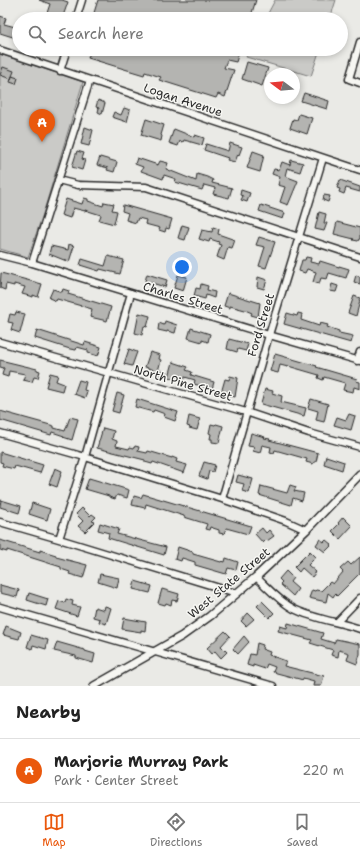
<!DOCTYPE html>
<html lang="en">
<head>
<meta charset="utf-8">
<style>
	body { margin:0; font-family:"Shantell Sans",sans-serif; background:#f2f2f2; color:#222 }
	.compass { position:absolute; left:264px; top:68px; width:36px; height:36px; border-radius:50%; background:#fff; box-shadow:0 2px 6px #0003; rotate:286deg }
	.you { position:absolute; left:182px; top:267px; width:14px; height:14px; margin:-10px; border:3px solid #fff; border-radius:50%; background:#1a73e8; box-shadow:0 0 0 6px #1a73e833 }
	.badge { display:grid; place-items:center; width:26px; height:26px; border-radius:50%; background:#ea580c; color:#fff; font-size:13px; font-weight:700 }
	.pin { position:absolute; translate:-50% -33px; filter:drop-shadow(0 1px 2px #0008) }
	.pin::after { content:''; position:absolute; top:21px; width:14px; height:12px; background:inherit; clip-path:polygon(0 0,100% 0,50% 100%) }
	.list { margin:0; padding:0; list-style:none }
	h2 { display:flex; justify-content:space-between; align-items:center; height:52px; margin:0; padding:0 16px; font-size:17px }
	h2 small { font-size:13px; font-weight:400; color:#767676 }
	.list li { display:grid; grid-template-columns:26px 1fr auto; gap:12px; align-items:center; box-sizing:border-box; height:64px; padding:0 16px; border-top:1px solid #e0e0e0 }
	.list b { display:block; font-size:15px; white-space:nowrap }
	.list p { margin:0; font-size:13px; white-space:nowrap; color:#767676 }
	.list em { font-size:13px; font-style:normal; color:#767676 }
	.icon { flex:none; width:22px; height:22px; fill:none; stroke:currentColor; stroke-width:2; stroke-linecap:round; stroke-linejoin:round }
	.map { position:relative; flex:none; width:360px; height:686px; overflow:hidden }
	.search { position:absolute; background:#fff; box-shadow:0 2px 6px #0003; left:12px; right:12px; top:12px; height:44px; display:flex; align-items:center; gap:10px; box-sizing:border-box; padding:0 14px; border-radius:22px; color:#767676; font-size:15px }
	.sheet { height:116px; background:#fff }
	nav { display:flex; justify-content:space-around; align-items:center; box-sizing:border-box; height:56px; border-top:1px solid #e0e0e0; background:#fff; font-size:11px; color:#767676 }
	nav a { display:grid; justify-items:center; gap:2px }
	nav .on { color:#ea580c }
	.map>svg:first-child { display:block }
	.green { fill:#cacac7; stroke:#7a7a79 }
	.building { fill:#b4b4b1; stroke:#2b2b2b }
	.lines { fill:none; stroke-linecap:round; stroke-linejoin:round }
	.minor-casing { stroke:#2b2b2b; stroke-width:9 }
	.major-casing { stroke:#2b2b2b; stroke-width:10 }
	.minor { stroke:#f6f6f2; stroke-width:6 }
	.major { stroke:#f6f6f2; stroke-width:7 }
	.labels { text-anchor:middle; dominant-baseline:central; stroke-width:3; stroke-linejoin:round; paint-order:stroke }
	.street-label { font-size:12px; fill:#2b2b2b; stroke:#f6f6f2 }
</style>
</head>
<body>
<div class="map">
<svg width="360" height="686" viewBox="0 0 360 686">
	<rect width="100%" height="100%" fill="#eaeae6"/>
	<filter id="ink" filterUnits="userSpaceOnUse"><feTurbulence type="fractalNoise" baseFrequency=".025" numOctaves="2"/><feDisplacementMap in="SourceGraphic" scale="8" xChannelSelector="R" yChannelSelector="G"/><feConvolveMatrix kernelMatrix="1 2 1 2 8 2 1 2 1" color-interpolation-filters="sRGB"/></filter>
	<g filter="url(#ink)">
		<!-- green -->
		<path class="green" d="M275,0H336L330,19H265Z
			M250,49H320L311,76L246,57Z
			M0,54L83,82L42,217L28,257L0,249Z"/>
		<!-- building -->
		<path class="building" d="M39,0H62L68,2L62,19L47,13L50,4Z
			M98,0H256L250,19H92Z
			M0,16L6,18L4,24L19,28V39L0,33Z
			M38,49H54L52,55L37,50Z
			M91,49H240L236,62L227,60L224,68L234,70L225,97L218,94L216,98L159,80L161,77L145,72L144,75L88,58Z
			M247,62L268,68L262,86L242,79Z
			M3,67L14,71L11,79L0,75Z
			M12,76L18,78L16,84L10,82Z
			M304,93L329,101L327,109L301,101Z
			M98,100L105,103L102,114L98,112L99,108L96,107Z
			M124,108L130,110L127,122L112,117L114,112L121,115Z
			M299,114L312,118L307,134L290,128L293,119L297,120Z
			M146,119L164,125L161,135L162,136L161,141L141,135Z
			M85,127L93,130L89,146L81,144Z
			M174,129L194,137L195,135L204,138L202,145L184,140L183,142L180,141L178,146L169,143Z
			M230,143L242,147L239,155L238,154L235,162L227,160L228,158L204,150L206,144L228,151Z
			M77,151L84,153L82,159L85,160L82,170L72,167Z
			M253,151L264,155L260,172L247,168Z
			M100,157L117,162L114,172L107,170L108,168L97,165Z
			M137,158L158,165L160,161L168,163L166,169L196,181L197,174L207,177L213,180L212,183L232,188L229,198L213,194L215,188L204,185L202,190L175,182L176,179L164,175L163,179L141,171L143,167L135,164Z
			M291,160L303,163L300,172L287,168L285,176L298,181L288,205L280,202L285,187L278,185L280,177L272,174L274,169L279,170L282,162L290,165Z
			M340,180L360,187V192L346,188L344,194L339,192L340,189L337,188Z
			M241,190L250,193L247,202L241,200L243,196L240,195Z
			M324,195L330,196L328,202L323,200Z
			M84,198L88,199V201L103,206L104,202L114,204L112,210L117,211L114,224L99,220L101,215L85,210V211L73,208L70,218L61,215L66,199L82,204Z
			M123,205L172,219L169,229L166,228L165,232L159,230L160,228L145,224L146,220L138,218L136,223L126,220L128,213L122,211Z
			M261,205L285,213L283,219L259,211Z
			M319,212L326,214L324,223H327L324,231L315,229Z
			M337,222L360,228V239H359L358,241L353,240L354,239L334,234Z
			M182,225L189,227L185,240L178,238Z
			M213,227L219,229L218,234L235,240L232,248L228,247L224,260L217,257L221,245L218,244L219,242L210,239L209,242L199,239L202,230L212,232Z
			M259,237L275,242L266,268L259,266L265,247L256,245Z
			M69,244L74,246L69,262L49,254L51,246L68,250Z
			M108,256L124,260L120,274L100,269L99,271L80,265L82,259L105,266Z
			M306,257L311,258L310,262L319,264L320,261L339,267V266L349,269L346,278L329,273L327,279L321,278L319,284L313,282L316,272L307,269L305,273L299,271L302,260H305Z
			M1,273L42,284L38,297L33,295V297L22,294L25,287L14,284V286L6,284L5,290L0,288Z
			M147,274L167,280L165,287L145,281Z
			M178,275L187,277L183,291L174,288Z
			M356,275L360,277V284L354,282Z
			M258,277L267,280L264,289L257,287Z
			M201,284L208,286L207,290L215,292L214,298L206,295L205,299L194,296L196,288L200,289Z
			M332,284L338,286L336,292L330,291Z
			M53,289L62,292L63,289L69,291L68,294L111,307L107,321L90,317L92,309L57,299L56,301L49,298Z
			M228,293L260,303L258,317L251,315L252,313L245,310L230,306V308L224,306Z
			M354,296L360,298L359,300L360,301L356,316L348,313Z
			M16,312L25,314L20,333L11,330L13,323L8,322L10,314L15,315Z
			M139,313L150,316L147,327L144,326L142,335L135,333Z
			M287,313L297,316L298,313L302,314L301,320L319,326L320,323L328,325L327,327L339,331V333L353,336L351,343L284,324Z
			M165,321L177,325L175,333L167,331V332L158,330L159,323L164,325Z
			M191,328L210,334L208,342L202,340V342L188,338Z
			M37,330L84,345L85,342L101,347L98,356L88,353V350L77,347L76,350L70,349L35,338Z
			M229,339L248,344L246,351L238,349L237,352L227,349Z
			M129,349L137,352L132,366L124,364Z
			M150,352L160,355L159,359L161,360L158,371L145,367Z
			M275,354L317,366L316,367L357,379L356,381L360,382V389L354,387L353,392L343,390L345,383L324,377L323,380L318,378L319,375L288,366V367L280,365L278,373L270,371Z
			M0,360L37,369V370L40,371L38,378L34,377L32,382L23,380L25,374L9,371L8,377L2,375L4,368L0,367Z
			M173,362L188,367L186,370L192,372L191,375L214,382L212,389L194,384L195,380L185,377L184,381L169,377Z
			M160,370L167,372L165,377L158,375Z
			M50,373L58,375L56,381L64,384L62,391L46,387Z
			M230,376L238,378L235,397L221,393L225,379L229,380Z
			M79,380L86,382L84,390L87,391L85,398L74,394Z
			M265,389L273,391L272,393L282,396L281,402L306,408L304,416L261,404Z
			M117,393L124,395L119,413L112,411Z
			M137,399L178,412L175,421L164,417L165,414L154,410L153,412L135,407Z
			M311,399L328,404L324,422L316,420L318,411L308,408Z
			M0,411L54,426V428L65,431L70,417L78,419L72,440L63,437L64,436L52,432L51,435L0,420Z
			M349,414L355,416L351,430L334,425L337,417L346,420Z
			M189,416L200,419L197,430L189,428L190,427L187,426Z
			M211,424L215,425L216,424L223,426L219,443L212,442V439H210L211,434L209,433Z
			M103,428L114,431L112,439L117,441L116,446L129,449L130,447L134,448L135,446L139,447L138,451L147,453L148,451L172,458V457L177,459L176,462L187,465L184,473L153,462L152,464L145,462V460L97,448Z
			M251,433L265,437L264,438L270,439L269,440L318,453L316,462H314L313,464L306,462L307,459L275,450L274,453L270,452L271,447L262,445L260,453L253,451L254,447L248,446Z
			M0,452L43,465L40,473L15,466L14,469L2,466L3,463L0,462Z
			M326,456L344,462L342,470L324,464Z
			M204,462L215,465L213,472L209,471L207,479L199,476Z
			M55,468L62,471L57,487L49,484Z
			M238,475L253,479L249,493L242,491L244,484L236,482Z
			M89,478L129,490L127,498L117,495L115,499L109,497V496L85,489Z
			M290,485L296,487L294,491L304,493L302,501L293,498L291,505L259,495L261,486L287,493Z
			M143,494L251,526L248,534L226,528L224,534L219,533V530L210,527L209,530L205,529L207,524L184,517V516L146,504L145,508L132,505L134,496L141,498Z
			M1,500L21,506L19,513L0,507Z
			M32,503L50,509L47,520L29,514Z
			M82,508L90,516L92,514L96,517L92,521L95,522L85,532L78,526L83,521L76,514Z
			M343,517L352,526L340,539L332,531L339,524L338,523Z
			M100,523L119,529L117,534L166,547L164,555L108,538L109,533L98,530Z
			M262,528L266,533L269,530L274,536L267,541L266,540L263,543L255,534Z
			M320,539L324,542L326,540L332,545L325,552L316,545Z
			M0,540L40,552V550L56,555V557L87,565L83,578L69,574L70,572L61,569V567L7,550V552L0,550Z
			M178,547L193,552V554L221,562L222,561L225,562L226,558L238,562L236,570L228,568L226,574L195,565V562L182,558L181,561L175,559Z
			M310,551L316,557L308,565L316,572L312,577L302,568L299,572L294,567Z
			M360,557V573L337,596L335,594L333,597L328,593L326,602L309,598L312,590L315,591L316,590L321,591L330,582L333,584L343,572L340,569L348,562L351,565Z
			M286,571L293,578L290,582L298,589L293,596L280,584L282,582L279,579Z
			M100,574L119,578L117,588L98,582Z
			M135,581L152,586L150,593L133,589Z
			M0,585L19,590L17,597L0,593Z
			M162,589L179,594L177,601L172,600L171,605L166,603L165,605L158,603Z
			M29,593L48,599L46,606L27,600Z
			M66,599L73,601L72,605L80,607L77,616L56,609L59,601L65,603Z
			M262,601L274,613L269,618L257,606Z
			M105,606L111,608L106,624L99,622L100,619L93,617L95,607L104,610Z
			M248,613L254,619L246,626L241,621Z
			M124,618L146,622L145,631L141,630V632L122,629Z
			M288,623L323,633L321,639L334,643L336,639L360,644V654L357,664L347,660L349,653L339,650L338,657L331,655L333,650L310,643L312,640L278,631L280,626L287,628Z
			M6,626L21,632L19,639L3,635Z
			M225,631L230,636L221,646L227,652L221,658L215,651L212,654L207,648Z
			M31,635L48,640L46,649L33,645L32,649L27,647Z
			M244,636L249,642L238,654L233,649Z
			M57,642L85,650V651L95,654L93,663L76,658V656L54,651Z
			M257,643L263,645L262,649L270,652L269,655L286,661L284,666L324,676L321,686H313L314,681L303,678V680L273,672L275,667L267,664L265,669L253,665V667L247,665L250,654L255,655Z"/>
		<g class="lines">
			<!-- minor casing -->
			<g class="minor-casing">
				<path id="minor" d="M76,19L82,0
					M360,42L349,79L360,83
					M0,50L360,170
					M60,71L67,49
					M58,180L78,185L146,187L360,257
					M0,255L32,263L269,335L360,361
					M32,263L90,80
					M0,342L246,412L309,433L360,447
					M357,361L360,352
					M0,433L85,457L222,499L286,521L306,530
					M222,499L269,335L323,158
					M0,522L59,539L236,593
					M59,539L85,457L131,293
					M256,577C268,588 279,601 294,609C314,619 339,622 360,629
					M0,607L273,686
					M337,622L360,598"/>
			</g>
			<!-- major casing -->
			<g class="major-casing">
				<path id="major" d="M94,686L182,636L210,616L256,577L306,530L360,474"/>
			</g>
			<!-- minor -->
			<use href="#minor" class="minor"/>
			<!-- major -->
			<use href="#major" class="major"/>
		</g>
	</g>
	<g class="labels">
		<!-- street labels -->
		<g class="street-label">
			<text transform="translate(183 100) rotate(18)">Logan Avenue</text>
			<text transform="translate(183 298) rotate(17)">Charles Street</text>
			<text transform="translate(261 325) rotate(-73)">Ford Street</text>
			<text transform="translate(183 383) rotate(16)">North Pine Street</text>
			<text transform="translate(229 583) rotate(-40)">West State Street</text>
		</g>
	</g>
</svg>
<svg class="compass" viewBox="-18 -18 36 36"><path d="M0-13l5 13h-10z" fill="#e53935"/><path d="M0 13l5-13h-10z" fill="#767676"/></svg>
<div class="you"></div>
<div class="pin badge" style="left:42px;top:142px">A</div>
<div class="search"><svg class="icon" aria-label="search" viewBox="0 0 24 24"><circle cx="10" cy="10" r="6"/><path d="M15 15l6 6"/></svg>Search here</div>
</div>
<section class="sheet">
<h2>Nearby<small></small></h2>
<ul class="list">
<li><span class="badge">A</span><div><b>Marjorie Murray Park</b><p>Park · Center Street</p></div><em>220 m</em></li>
</ul>
</section>
<nav>
<a class="on"><svg class="icon" aria-label="map" viewBox="0 0 24 24"><path d="M3 6l6-2 6 2 6-2v14l-6 2-6-2-6 2zM9 4v14M15 6v14"/></svg>Map</a>
<a><svg class="icon" aria-label="directions" viewBox="0 0 24 24"><path d="M12 3l9 9-9 9-9-9zM9 14v-3h6M13 9l2 2-2 2"/></svg>Directions</a>
<a><svg class="icon" aria-label="saved" viewBox="0 0 24 24"><path d="M7 4h10v16l-5-4-5 4z"/></svg>Saved</a>
</nav>
</body>
</html>
